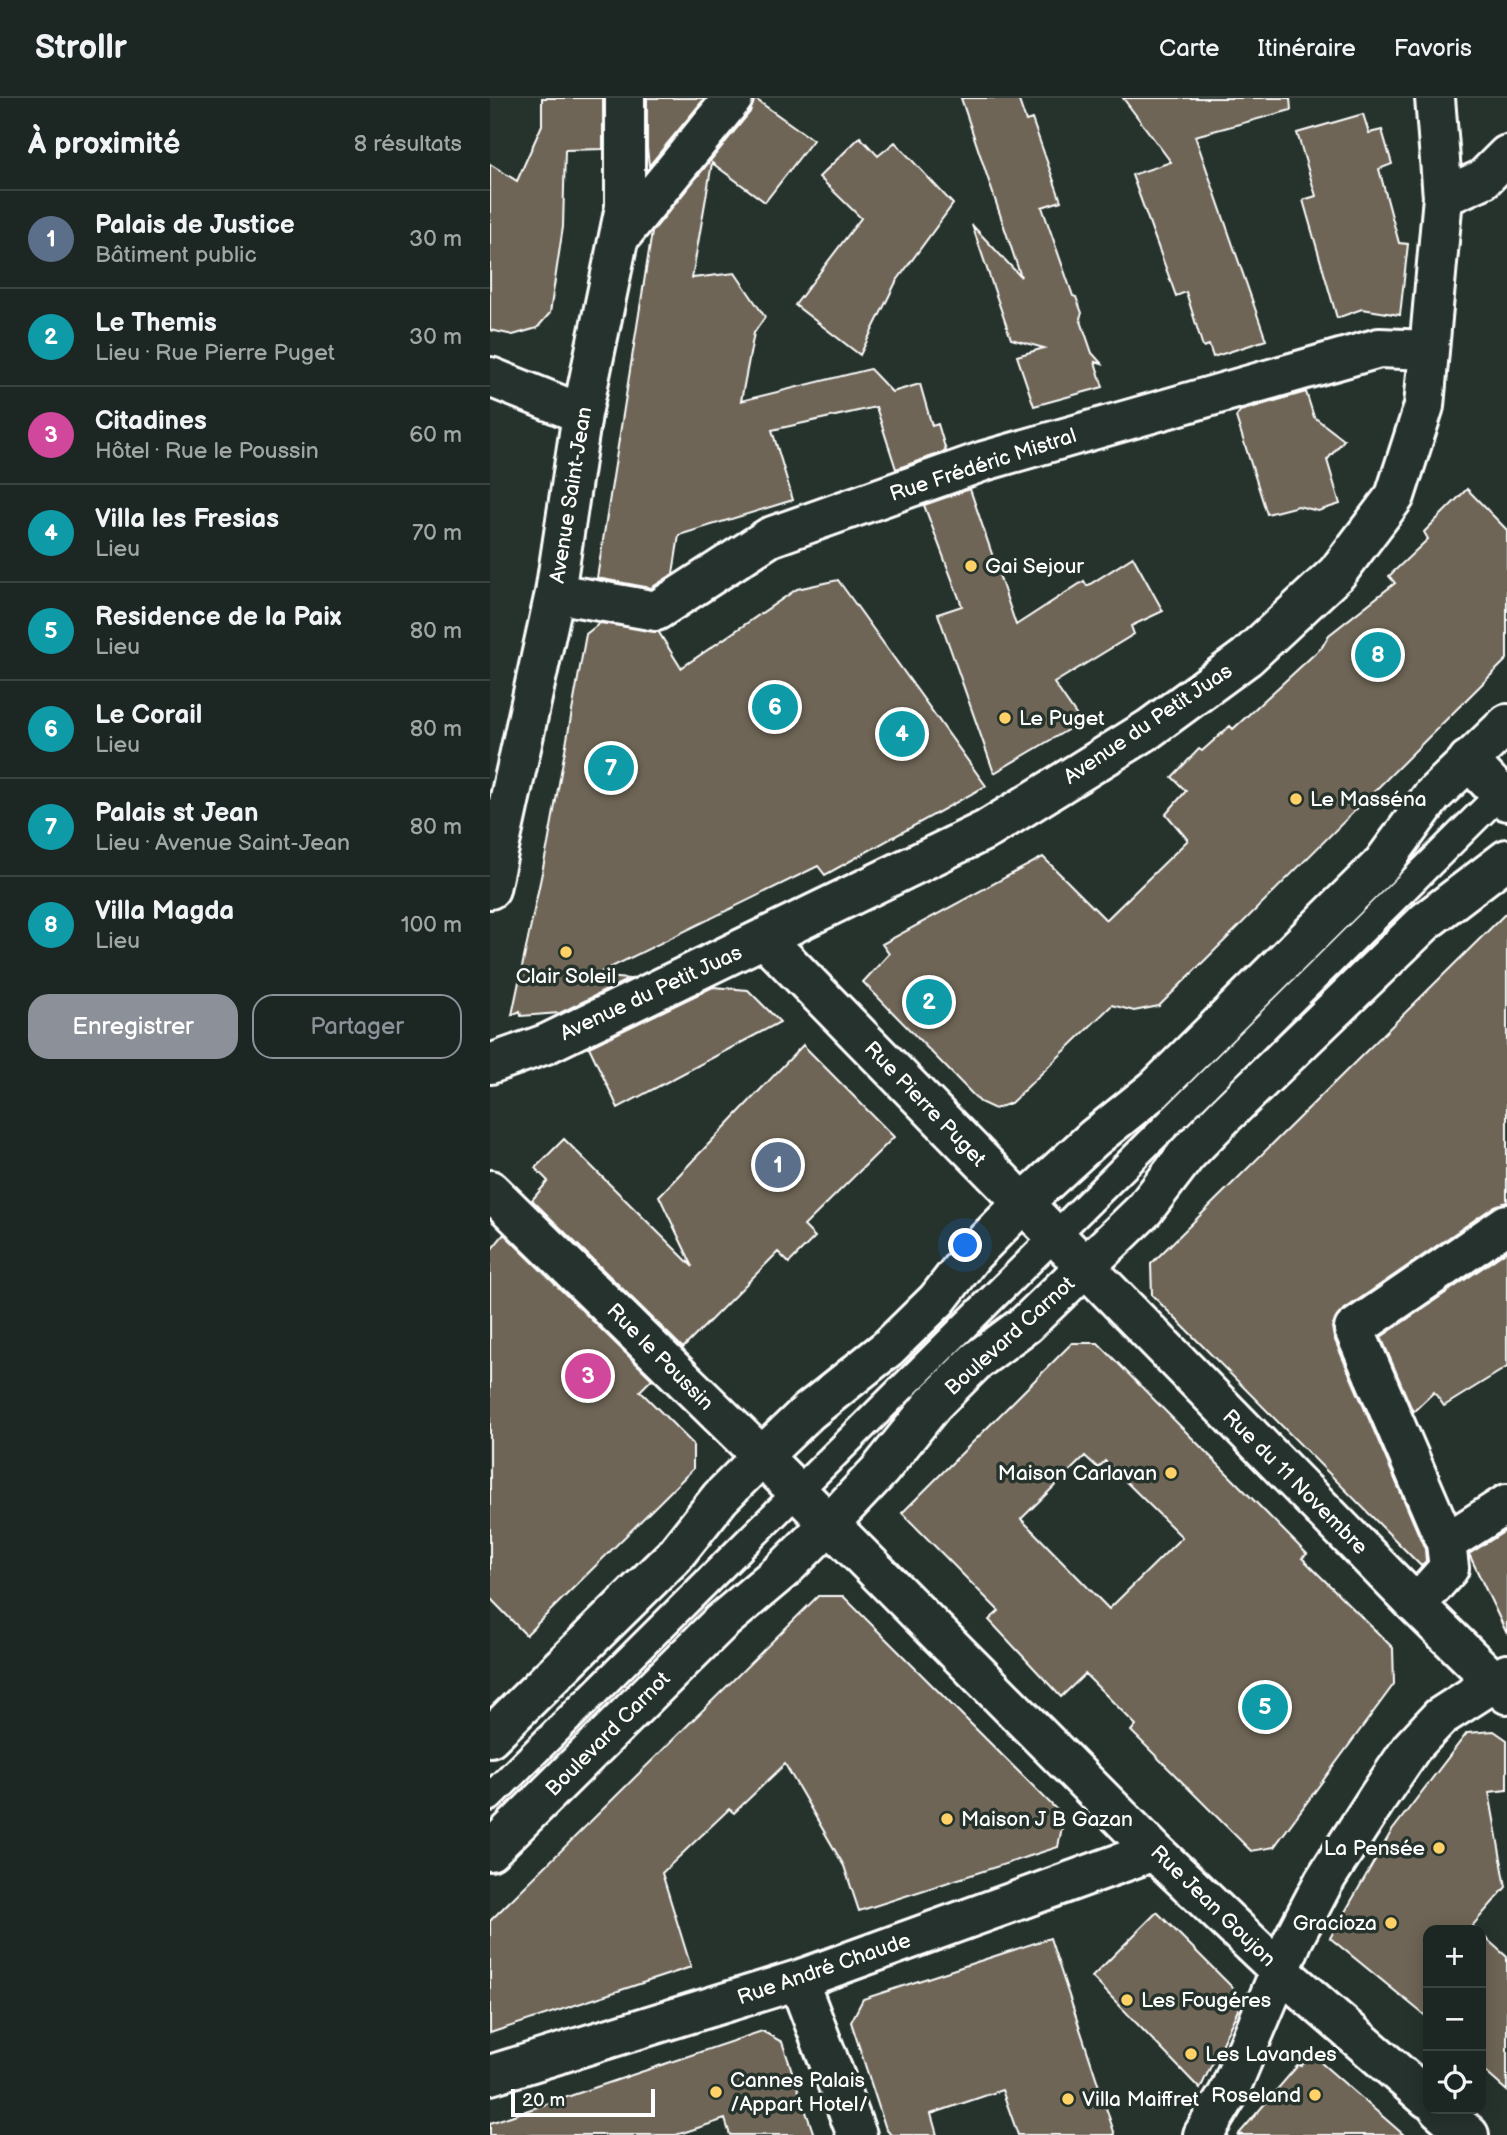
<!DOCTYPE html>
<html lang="fr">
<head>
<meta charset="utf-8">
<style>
	body { margin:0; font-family:"Balsamiq Sans",sans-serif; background:#29322f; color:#f1f3f6 }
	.controls { position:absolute; right:21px; bottom:21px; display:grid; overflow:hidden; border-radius:14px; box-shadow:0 4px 18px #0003 }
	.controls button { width:63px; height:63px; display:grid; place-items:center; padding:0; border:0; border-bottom:2px solid #3a4340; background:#1c2622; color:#f1f3f6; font:35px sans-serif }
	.scale { position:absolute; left:21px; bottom:18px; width:144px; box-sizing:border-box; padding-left:7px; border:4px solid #fff; border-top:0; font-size:19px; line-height:24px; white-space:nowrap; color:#fff; -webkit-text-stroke:5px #26332d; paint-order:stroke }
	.you { position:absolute; left:476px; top:1148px; width:24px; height:24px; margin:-18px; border:5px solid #fff; border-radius:50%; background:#1a73e8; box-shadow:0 0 0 10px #1a73e833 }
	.badge { display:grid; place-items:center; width:46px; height:46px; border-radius:50%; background:#8c9099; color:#fff; font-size:23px; font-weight:700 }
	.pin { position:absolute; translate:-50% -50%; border:4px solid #fff; box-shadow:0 2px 7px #0006 }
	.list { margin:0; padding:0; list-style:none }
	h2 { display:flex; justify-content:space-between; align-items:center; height:91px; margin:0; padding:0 28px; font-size:30px }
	h2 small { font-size:23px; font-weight:400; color:#a0a5a5 }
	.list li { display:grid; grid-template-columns:46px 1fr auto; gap:21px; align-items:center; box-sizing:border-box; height:98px; padding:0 28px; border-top:2px solid #3a4340 }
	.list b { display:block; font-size:26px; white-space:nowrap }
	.list p { margin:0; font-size:23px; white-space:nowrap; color:#a0a5a5 }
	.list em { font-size:23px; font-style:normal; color:#a0a5a5 }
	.actions { display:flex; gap:14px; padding:21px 28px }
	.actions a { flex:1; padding:16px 0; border:2px solid #8c9099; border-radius:21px; text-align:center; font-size:24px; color:#8c9099 }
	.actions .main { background:#8c9099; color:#fff }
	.icon { flex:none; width:38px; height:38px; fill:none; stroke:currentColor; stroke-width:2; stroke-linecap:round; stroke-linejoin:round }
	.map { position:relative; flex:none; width:1017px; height:2037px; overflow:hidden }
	header { display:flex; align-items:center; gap:42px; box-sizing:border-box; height:98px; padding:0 35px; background:#1c2622; border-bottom:2px solid #3a4340 }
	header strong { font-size:33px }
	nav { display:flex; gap:38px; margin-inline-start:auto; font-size:24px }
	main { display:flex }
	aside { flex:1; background:#1c2622 }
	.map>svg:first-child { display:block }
	.building { fill:#6e6557; stroke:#fff; stroke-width:2; fill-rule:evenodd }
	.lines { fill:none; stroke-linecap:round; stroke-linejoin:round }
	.lane-casing { stroke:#fff; stroke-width:32 }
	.street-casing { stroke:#fff; stroke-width:44 }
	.primary-casing { stroke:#fff; stroke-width:44 }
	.lane { stroke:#26332d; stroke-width:26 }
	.street { stroke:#26332d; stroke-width:38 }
	.primary { stroke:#26332d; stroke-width:38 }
	.poi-dot { fill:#ffd166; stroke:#26332d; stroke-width:2.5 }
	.labels { text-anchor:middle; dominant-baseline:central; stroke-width:7; stroke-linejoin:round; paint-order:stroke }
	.street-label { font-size:21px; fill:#fff; stroke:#26332d }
	.poi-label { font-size:21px; fill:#fff; stroke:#26332d; text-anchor:start }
</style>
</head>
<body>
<header>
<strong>Strollr</strong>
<nav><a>Carte</a><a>Itinéraire</a><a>Favoris</a></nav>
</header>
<main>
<aside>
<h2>À proximité<small>8 résultats</small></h2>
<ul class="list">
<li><span class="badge" style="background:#5c6f8a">1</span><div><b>Palais de Justice</b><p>Bâtiment public</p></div><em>30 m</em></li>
<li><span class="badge" style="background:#0f9aa8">2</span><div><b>Le Themis</b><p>Lieu · Rue Pierre Puget</p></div><em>30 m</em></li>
<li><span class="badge" style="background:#d1479c">3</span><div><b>Citadines</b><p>Hôtel · Rue le Poussin</p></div><em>60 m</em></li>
<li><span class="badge" style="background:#0f9aa8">4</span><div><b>Villa les Fresias</b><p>Lieu</p></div><em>70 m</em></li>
<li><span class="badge" style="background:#0f9aa8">5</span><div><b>Residence de la Paix</b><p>Lieu</p></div><em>80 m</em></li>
<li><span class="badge" style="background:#0f9aa8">6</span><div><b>Le Corail</b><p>Lieu</p></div><em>80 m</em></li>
<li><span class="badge" style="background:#0f9aa8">7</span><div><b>Palais st Jean</b><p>Lieu · Avenue Saint-Jean</p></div><em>80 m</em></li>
<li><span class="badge" style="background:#0f9aa8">8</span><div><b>Villa Magda</b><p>Lieu</p></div><em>100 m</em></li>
</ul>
<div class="actions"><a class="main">Enregistrer</a><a>Partager</a></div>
</aside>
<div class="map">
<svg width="1017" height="2037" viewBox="0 0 1017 2037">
	<rect width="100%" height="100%" fill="#26332d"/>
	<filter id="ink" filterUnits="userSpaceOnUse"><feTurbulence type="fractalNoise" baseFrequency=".0143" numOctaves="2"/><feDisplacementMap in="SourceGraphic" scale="14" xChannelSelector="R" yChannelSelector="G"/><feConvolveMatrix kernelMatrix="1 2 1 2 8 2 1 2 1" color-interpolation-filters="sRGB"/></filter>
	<g filter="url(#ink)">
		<!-- building -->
		<path class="building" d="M52,0H113V51L75,52L73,129L60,215L47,230L23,237L0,232V66L27,83L52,27Z
			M157,0H215L159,68L157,50Z
			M264,0L323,42L275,104L222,65L202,180L245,175L275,219L264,235L251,303L380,271L402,294L430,286L442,328L448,326L456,353L406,371L386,309L282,332L303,402L189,437L183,476L161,490L107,480L162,134L260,14Z
			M471,0H528L536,23L542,21L571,103L552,109L583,198L586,199L592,215L590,220L602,255L612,266L605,264L613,289L544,308L527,258L554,250L521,241L482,127L531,179Z
			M633,0H800L801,12L705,38L776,242L723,259L719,247L713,249L696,194L686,198L642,77L681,64Z
			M873,16L879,35L892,32L902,66L889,71L909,145L918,146L910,217L872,211L847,220L813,102L826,98L807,35Z
			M370,39L388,58L405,44L463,106L406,184L370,257L305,207L371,120L329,79Z
			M816,294L824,319L854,342L837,362L850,406L828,413L808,408L777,416L746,319L750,313Z
			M480,391L526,527L594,483L597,488L643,459L673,513L641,528L644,536L564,585L591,624L504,675L448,516L472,508L434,407Z
			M977,391L1017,432V561L669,908L644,913L622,907L521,1005L505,1011L490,1004L373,884L399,856L392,846L553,759L616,822L698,742L676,716L696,693L682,679L709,651L712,653L740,628L743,631L832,549L839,537L905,485L899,478L938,441L934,434Z
			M348,482L496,688L335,777L328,768L103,878L139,881L70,915L31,918L30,913L22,917L58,746L96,536L110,525L168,533L191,570L307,491Z
			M1017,814V1104L1005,1108L852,1213L842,1229L844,1240L935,1451L936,1463L931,1468L662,1197L661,1166Z
			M223,889L258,892L290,924L128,1010L99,949Z
			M313,947L404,1039L314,1128L325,1139L299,1165L288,1154L193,1250L42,1102L58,1083L45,1070L74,1041L203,1169L169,1098Z
			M14,1136L162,1281L150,1293L203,1346V1371L36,1537L0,1500V1153Z
			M1017,1153V1269L954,1308L944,1294L923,1314L891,1239Z
			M582,1245H608L817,1456L812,1460L903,1550L904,1586L784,1749L761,1753L641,1633L646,1627L595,1576L571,1599L499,1522L509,1513L412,1415ZM595,1358L608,1370L615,1363L692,1439L619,1511L531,1421Z
			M1017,1432V1536L979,1456Z
			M328,1498H353L574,1719L568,1749L369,1813L354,1768L295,1666L244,1715L239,1711L172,1775L201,1869L0,1935V1823Z
			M1004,1633L1017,1642V1692L999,1694L1016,1789L982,1828L987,1832H938V1925V1920L840,1840L901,1734L977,1635Z
			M667,1814L746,1893L748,1912L710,1991L602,1879Z
			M991,1836L1017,1859V1993L991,1970Z
			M560,1840L625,2037H528L512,1992L441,2016L447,2037H401L396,2031L361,1924L373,1901Z
			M272,1933L292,1944L324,2037H240L235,2021L186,2037H0V2025Z
			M822,1957L914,2037H748L809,1966L811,1968Z"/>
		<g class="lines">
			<!-- lane casing -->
			<g class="lane-casing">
				<path id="lane" d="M0,1699L1017,689"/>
			</g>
			<!-- street casing -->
			<g class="street-casing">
				<path id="street" d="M953,99L993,81L1017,57
					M129,140L243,0
					M0,279L92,316
					M65,495L166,513L280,439L494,363L889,250L939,252
					M978,662L1017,703
					M0,791L65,495L92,316L135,109V0
					M275,841L926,1507L1017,1596
					M0,966L56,946L498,731L659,631L757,559L847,475L905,398L934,308L953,99L945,0
					M0,1092L306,1392L664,1753L790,1873L938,2001
					M956,1445L1017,1406
					M926,1507L959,1470L956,1445L864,1231L1017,1126
					M308,1882L367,2037
					M0,1977L308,1882L664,1753
					M949,2011L979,2037
					M713,2037L738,1996L803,1842L834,1783L888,1699L922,1649L950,1619L1017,1576"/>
			</g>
			<!-- primary casing -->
			<g class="primary-casing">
				<path id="primary" d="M0,1639L184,1458L230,1400L271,1359L318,1314L398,1250L447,1202L482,1157L532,1106L604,1040L665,991L893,765L942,698L1017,626
					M0,1753L231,1524L294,1471L338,1427L390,1372L443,1306L486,1263L536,1226L654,1112L696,1057L736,1016L937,822L1017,761"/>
			</g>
			<!-- lane -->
			<use href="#lane" class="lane"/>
			<!-- street -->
			<use href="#street" class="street"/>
			<!-- primary -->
			<use href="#primary" class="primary"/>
		</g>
	</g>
	<!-- markers -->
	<g class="poi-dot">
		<circle cx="481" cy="468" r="7"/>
		<circle cx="515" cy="620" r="7"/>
		<circle cx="806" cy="701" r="7"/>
		<circle cx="76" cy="854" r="7"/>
		<circle cx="681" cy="1375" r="7"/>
		<circle cx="457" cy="1721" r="7"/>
		<circle cx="949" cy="1750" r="7"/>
		<circle cx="901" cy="1825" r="7"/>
		<circle cx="637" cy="1902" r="7"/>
		<circle cx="701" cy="1956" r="7"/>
		<circle cx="226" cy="1994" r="7"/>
		<circle cx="825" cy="1997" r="7"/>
		<circle cx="578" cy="2001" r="7"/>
	</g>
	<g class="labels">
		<!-- street labels -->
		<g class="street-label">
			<text transform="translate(493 367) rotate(-18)">Rue Frédéric Mistral</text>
			<text transform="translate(81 397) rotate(-81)">Avenue Saint-Jean</text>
			<text transform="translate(658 626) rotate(-34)">Avenue du Petit Juas</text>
			<text transform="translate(161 895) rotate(-25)">Avenue du Petit Juas</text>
			<text transform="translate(435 1006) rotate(46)">Rue Pierre Puget</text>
			<text transform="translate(520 1238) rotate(-42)">Boulevard Carnot</text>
			<text transform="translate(170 1259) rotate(45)">Rue le Poussin</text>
			<text transform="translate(805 1384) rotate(45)">Rue du 11 Novembre</text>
			<text transform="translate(118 1636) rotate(-45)">Boulevard Carnot</text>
			<text transform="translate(723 1808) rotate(44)">Rue Jean Goujon</text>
			<text transform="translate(334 1871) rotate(-19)">Rue André Chaude</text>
		</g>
		<!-- poi labels -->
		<g class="poi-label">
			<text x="495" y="468">Gai Sejour</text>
			<text x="529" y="620">Le Puget</text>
			<text x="820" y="701">Le Masséna</text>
			<text x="76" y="878" text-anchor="middle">Clair Soleil</text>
			<text x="667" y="1375" text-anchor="end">Maison Carlavan</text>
			<text x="471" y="1721">Maison J B Gazan</text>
			<text x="935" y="1750" text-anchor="end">La Pensée</text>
			<text x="887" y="1825" text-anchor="end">Gracioza</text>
			<text x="651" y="1902">Les Fougéres</text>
			<text x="715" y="1956">Les Lavandes</text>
			<text x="240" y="1982">Cannes Palais<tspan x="240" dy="24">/Appart Hotel/</tspan></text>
			<text x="811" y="1997" text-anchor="end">Roseland</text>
			<text x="592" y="2001">Villa Maiffret</text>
		</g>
	</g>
</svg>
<div class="controls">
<button>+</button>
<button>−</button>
<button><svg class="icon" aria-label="locate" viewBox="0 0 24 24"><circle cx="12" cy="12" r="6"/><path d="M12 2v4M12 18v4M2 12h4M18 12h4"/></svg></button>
</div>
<div class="scale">20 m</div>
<div class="you"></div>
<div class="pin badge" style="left:288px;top:1067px;background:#5c6f8a">1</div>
<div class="pin badge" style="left:439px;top:904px;background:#0f9aa8">2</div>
<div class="pin badge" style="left:98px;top:1278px;background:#d1479c">3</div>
<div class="pin badge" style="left:412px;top:636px;background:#0f9aa8">4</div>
<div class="pin badge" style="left:775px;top:1609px;background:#0f9aa8">5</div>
<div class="pin badge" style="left:285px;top:609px;background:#0f9aa8">6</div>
<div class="pin badge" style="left:121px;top:670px;background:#0f9aa8">7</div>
<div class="pin badge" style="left:888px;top:557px;background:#0f9aa8">8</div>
</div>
</main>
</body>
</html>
